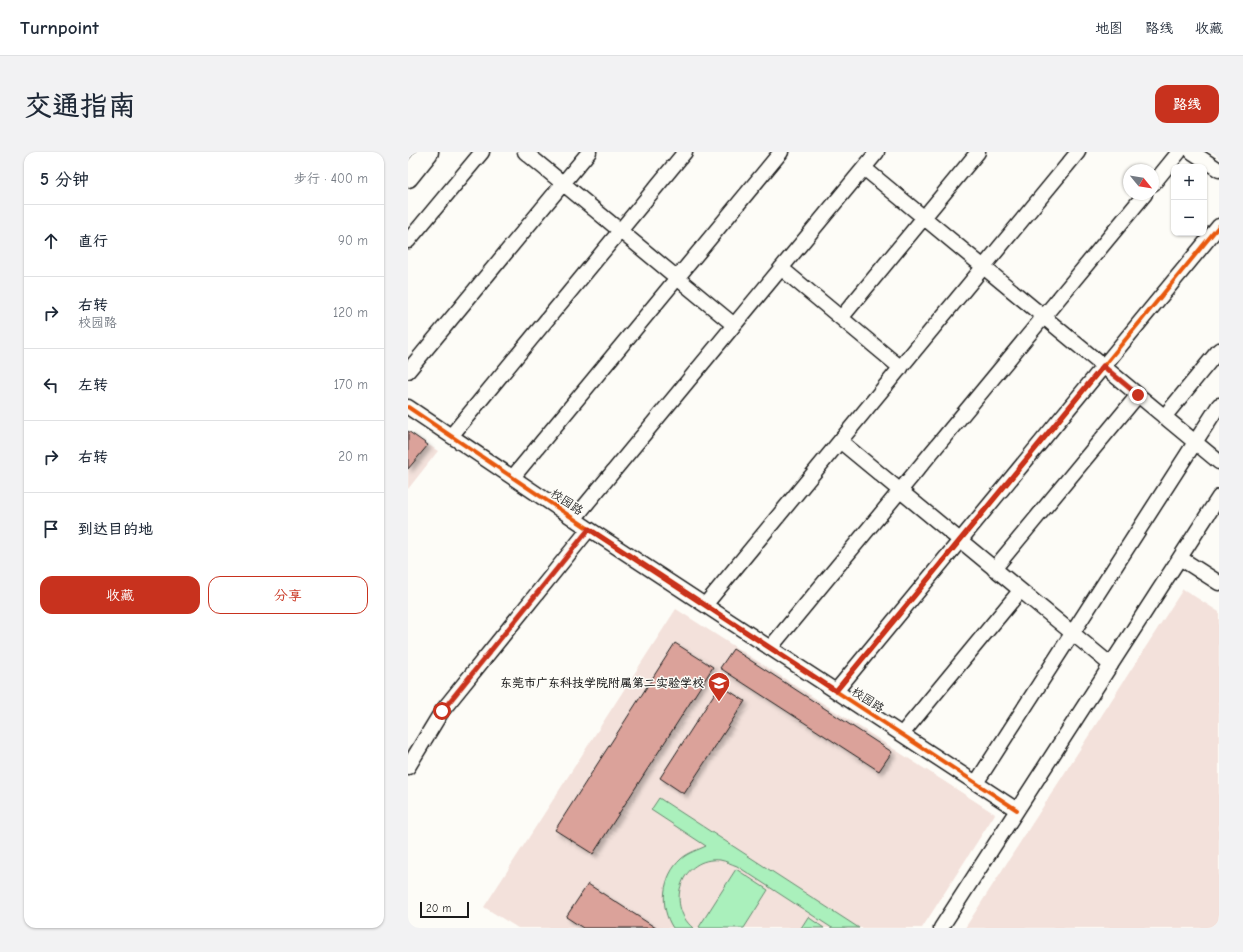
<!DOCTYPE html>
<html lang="zh">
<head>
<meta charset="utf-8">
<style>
	body { margin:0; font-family:"Comic Neue","LXGW WenKai TC",sans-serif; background:#f2f2f3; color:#1f2937 }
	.controls { position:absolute; right:12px; top:12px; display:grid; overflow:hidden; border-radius:8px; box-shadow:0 1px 3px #0004 }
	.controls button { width:36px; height:36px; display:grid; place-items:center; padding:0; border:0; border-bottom:1px solid #e0e1e3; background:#fff; color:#1f2937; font:20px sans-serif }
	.compass { position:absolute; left:715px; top:12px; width:36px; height:36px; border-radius:50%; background:#fff; box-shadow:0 1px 3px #0004; rotate:120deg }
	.scale { position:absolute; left:12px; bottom:10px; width:49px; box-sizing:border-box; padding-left:4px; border:2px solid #1c1c1c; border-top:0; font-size:11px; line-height:14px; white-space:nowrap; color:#1c1c1c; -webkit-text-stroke:3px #fdfcf7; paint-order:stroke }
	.stop { position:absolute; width:12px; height:12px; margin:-9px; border:3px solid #c8321e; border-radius:50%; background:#fff }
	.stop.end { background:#c8321e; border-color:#fff; box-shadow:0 1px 4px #0008 }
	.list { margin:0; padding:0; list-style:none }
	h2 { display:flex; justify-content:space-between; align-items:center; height:52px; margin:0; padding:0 16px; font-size:17px }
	h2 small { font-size:13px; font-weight:400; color:#747a83 }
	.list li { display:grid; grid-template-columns:26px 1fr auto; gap:12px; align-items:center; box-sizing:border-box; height:72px; padding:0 16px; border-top:1px solid #e0e1e3 }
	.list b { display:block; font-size:15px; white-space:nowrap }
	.list p { margin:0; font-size:13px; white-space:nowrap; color:#747a83 }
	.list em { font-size:13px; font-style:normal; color:#747a83 }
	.actions { display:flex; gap:8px; padding:12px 16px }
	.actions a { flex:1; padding:9px 0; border:1px solid #c8321e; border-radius:12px; text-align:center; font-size:14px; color:#c8321e }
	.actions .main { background:#c8321e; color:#fff }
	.icon { flex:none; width:22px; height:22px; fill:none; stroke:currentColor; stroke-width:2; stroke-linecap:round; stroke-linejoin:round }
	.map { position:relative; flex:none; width:811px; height:776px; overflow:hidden; border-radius:12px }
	header { display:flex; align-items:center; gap:24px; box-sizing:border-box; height:56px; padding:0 20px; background:#fff; border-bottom:1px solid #e0e1e3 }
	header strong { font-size:19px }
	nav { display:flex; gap:22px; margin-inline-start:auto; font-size:14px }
	.intro { display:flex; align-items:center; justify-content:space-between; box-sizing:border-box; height:96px; padding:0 24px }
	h1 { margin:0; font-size:28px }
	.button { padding:10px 18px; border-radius:12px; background:#c8321e; color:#fff; font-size:14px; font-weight:700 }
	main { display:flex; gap:24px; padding:0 24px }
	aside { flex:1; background:#fff; border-radius:12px; box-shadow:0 1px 3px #0004 }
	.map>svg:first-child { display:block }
	.built { fill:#f3e1db }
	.green { fill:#aaf0bc; stroke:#63866c }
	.building { fill:#dba29a; stroke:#1c1c1c; filter:url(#shadow) }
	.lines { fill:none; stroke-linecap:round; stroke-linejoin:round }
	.street-casing { stroke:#1c1c1c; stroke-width:17 }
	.secondary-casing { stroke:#1c1c1c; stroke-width:23 }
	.street { stroke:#fdfcf7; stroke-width:14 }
	.secondary { stroke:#fdfcf7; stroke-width:20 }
	.cycleway-casing { stroke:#fdfcf7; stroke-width:6 }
	.cycleway { stroke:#e8590c; stroke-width:4 }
	.route { stroke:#c8321e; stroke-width:5 }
	.labels { text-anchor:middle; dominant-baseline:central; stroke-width:3; stroke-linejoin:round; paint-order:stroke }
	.street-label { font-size:12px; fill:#1c1c1c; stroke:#fdfcf7 }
	.poi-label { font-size:12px; font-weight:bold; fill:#1c1c1c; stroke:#fdfcf7; text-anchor:end }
</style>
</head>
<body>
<header>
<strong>Turnpoint</strong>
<nav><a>地图</a><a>路线</a><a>收藏</a></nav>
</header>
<div class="intro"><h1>交通指南</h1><a class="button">路线</a></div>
<main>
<aside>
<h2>5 分钟<small>步行 · 400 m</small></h2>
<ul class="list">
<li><svg class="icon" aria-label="ahead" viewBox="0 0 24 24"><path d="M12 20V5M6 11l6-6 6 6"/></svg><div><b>直行</b></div><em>90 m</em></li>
<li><svg class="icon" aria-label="right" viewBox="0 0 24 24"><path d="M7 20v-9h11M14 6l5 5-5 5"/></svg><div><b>右转</b><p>校园路</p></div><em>120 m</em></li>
<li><svg class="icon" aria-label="left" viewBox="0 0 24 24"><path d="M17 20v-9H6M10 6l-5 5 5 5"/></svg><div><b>左转</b></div><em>170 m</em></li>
<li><svg class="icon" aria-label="right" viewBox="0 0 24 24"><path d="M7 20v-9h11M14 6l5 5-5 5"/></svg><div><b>右转</b></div><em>20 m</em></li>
<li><svg class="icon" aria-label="arrive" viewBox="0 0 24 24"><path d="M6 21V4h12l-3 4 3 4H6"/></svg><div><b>到达目的地</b></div></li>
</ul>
<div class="actions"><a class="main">收藏</a><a>分享</a></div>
</aside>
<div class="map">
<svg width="811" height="776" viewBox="0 0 811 776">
	<defs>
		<filter id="shadow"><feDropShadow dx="3.5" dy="3.5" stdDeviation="2" flood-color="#0004"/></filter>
	</defs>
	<rect width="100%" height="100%" fill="#fdfcf7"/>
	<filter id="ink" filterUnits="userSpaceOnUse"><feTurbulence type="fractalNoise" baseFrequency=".025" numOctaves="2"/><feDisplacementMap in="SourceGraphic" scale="8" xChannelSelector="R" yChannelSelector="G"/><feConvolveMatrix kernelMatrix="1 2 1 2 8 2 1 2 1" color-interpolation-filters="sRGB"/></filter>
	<g filter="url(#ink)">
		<!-- built -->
		<path class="built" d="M0,279L30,299L0,337Z
			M775,437L811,460V776H557Z
			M268,457L587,662L514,776H110L76,755Z"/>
		<!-- green -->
		<path class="green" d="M251,646L451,776H424L329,714C323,712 318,709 312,708C274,704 257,752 285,776H265C251,755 254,724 273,707C281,700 290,698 298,694L243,658Z
			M328,717L360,738L336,776H293L291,775Z
			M400,765L416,776H393Z"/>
		<!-- building -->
		<path class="building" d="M0,279L20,293L0,317Z
			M267,491L305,515L185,702L147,678Z
			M325,497L484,600L471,619L312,516Z
			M312,533L337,549L276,642L252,626Z
			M180,732L248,776H175L158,765Z"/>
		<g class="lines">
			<!-- street casing -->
			<g class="street-casing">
				<path id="street" d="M117,0L326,173
					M784,0L811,18
					M456,16L811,310
					M745,32L771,0
					M0,89L74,0
					M373,116L493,216
					M433,166L570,0
					M0,219L181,0
					M0,255L181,377L609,658
					M756,265L811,198
					M43,284L277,0
					M432,289L703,513
					M105,325L373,0
					M166,367L469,0
					M772,406L811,431
					M586,417L730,243
					M297,453L670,0
					M362,496L737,42
					M428,539L811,74
					M494,582L612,439
					M0,615L34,559L181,377
					M568,631L811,253
					M533,776L811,345"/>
			</g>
			<!-- secondary casing -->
			<g class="secondary-casing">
				<path id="secondary" d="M0,25L20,0"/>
			</g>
			<!-- street -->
			<use href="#street" class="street"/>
			<!-- secondary -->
			<use href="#secondary" class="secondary"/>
			<!-- cycleway casing -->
			<g class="cycleway-casing">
				<path id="cycleway" d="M0,255L181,377L609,658
					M428,539L811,74"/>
			</g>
			<!-- cycleway -->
			<use href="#cycleway" class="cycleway"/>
		</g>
	</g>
	<g class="lines" filter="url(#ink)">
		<!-- route -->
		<path class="route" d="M34,559L181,377L428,539L695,214L730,243"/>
	</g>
	<!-- icons -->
	<defs>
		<g id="school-pin" transform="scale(1.15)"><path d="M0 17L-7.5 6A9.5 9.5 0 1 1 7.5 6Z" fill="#c8321e" stroke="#fdfcf7"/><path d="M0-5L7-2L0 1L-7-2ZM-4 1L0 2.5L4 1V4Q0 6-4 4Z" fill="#fff"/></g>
	</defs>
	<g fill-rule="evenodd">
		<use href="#school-pin" x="311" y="531"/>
	</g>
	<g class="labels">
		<!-- street labels -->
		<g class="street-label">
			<text transform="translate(159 350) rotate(34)">校园路</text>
			<text transform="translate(460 548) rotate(33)">校园路</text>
		</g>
		<!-- poi labels -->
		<g class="poi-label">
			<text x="296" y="531">东莞市广东科技学院附属第二实验学校</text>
		</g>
	</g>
</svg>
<div class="controls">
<button>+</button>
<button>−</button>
</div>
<svg class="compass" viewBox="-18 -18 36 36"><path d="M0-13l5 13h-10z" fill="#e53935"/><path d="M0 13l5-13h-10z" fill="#747a83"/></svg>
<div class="scale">20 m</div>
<div class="stop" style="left:34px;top:559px"></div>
<div class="stop end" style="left:730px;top:243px"></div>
</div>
</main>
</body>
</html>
